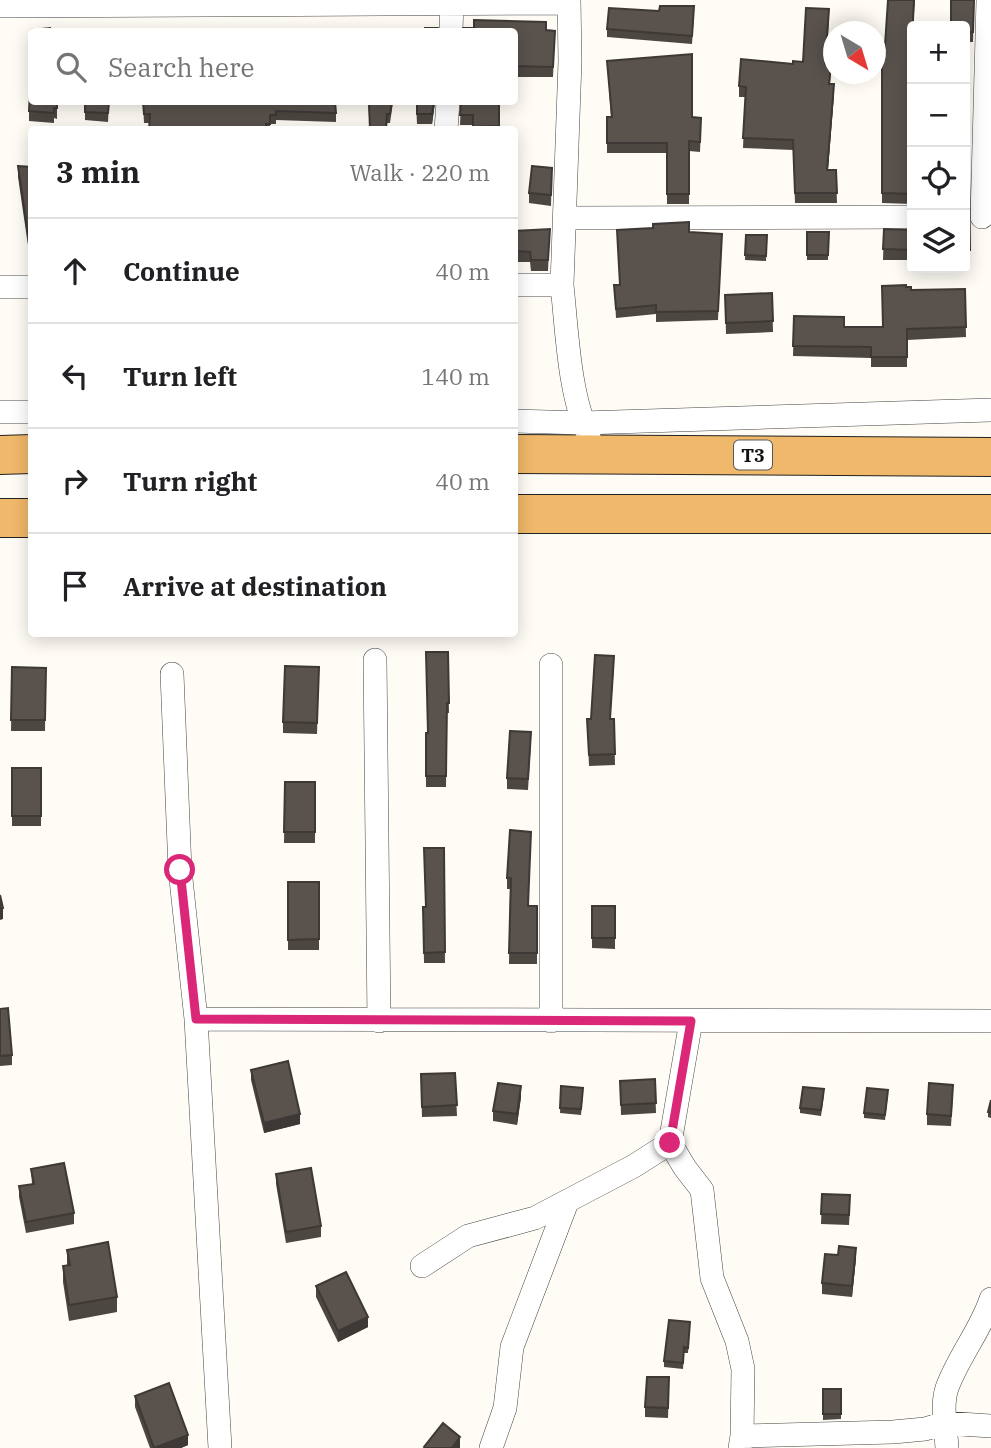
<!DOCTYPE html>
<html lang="en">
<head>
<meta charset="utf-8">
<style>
	body { margin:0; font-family:"IBM Plex Serif",serif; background:#f6f6f6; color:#202124 }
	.controls { position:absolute; right:21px; top:21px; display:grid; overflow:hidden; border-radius:7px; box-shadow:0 4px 18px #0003 }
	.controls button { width:63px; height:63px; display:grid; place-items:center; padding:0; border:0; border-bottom:2px solid #e0e0e0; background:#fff; color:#202124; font:35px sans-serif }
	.compass { position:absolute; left:823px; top:21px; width:63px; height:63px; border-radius:50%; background:#fff; box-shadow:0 4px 18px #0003; rotate:142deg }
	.stop { position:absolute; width:21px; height:21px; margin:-16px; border:5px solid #db2777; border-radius:50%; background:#fff }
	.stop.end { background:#db2777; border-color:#fff; box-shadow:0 2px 7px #0008 }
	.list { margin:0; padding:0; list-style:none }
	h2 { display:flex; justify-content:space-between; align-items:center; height:91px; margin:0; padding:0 28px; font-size:30px }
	h2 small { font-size:23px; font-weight:400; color:#757577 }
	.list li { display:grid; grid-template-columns:46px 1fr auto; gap:21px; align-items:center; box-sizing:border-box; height:105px; padding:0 28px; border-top:2px solid #e0e0e0 }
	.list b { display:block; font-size:26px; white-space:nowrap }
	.list em { font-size:23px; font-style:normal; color:#757577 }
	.icon { flex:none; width:38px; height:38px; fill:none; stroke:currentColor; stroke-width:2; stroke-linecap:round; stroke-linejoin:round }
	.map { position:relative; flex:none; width:991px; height:1448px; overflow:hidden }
	.search { position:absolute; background:#fff; box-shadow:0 4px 18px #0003; left:28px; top:28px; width:490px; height:77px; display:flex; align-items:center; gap:18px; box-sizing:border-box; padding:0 24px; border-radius:7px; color:#757577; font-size:26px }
	.panel { position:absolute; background:#fff; box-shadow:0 4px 18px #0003; left:28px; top:126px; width:490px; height:511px; border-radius:7px }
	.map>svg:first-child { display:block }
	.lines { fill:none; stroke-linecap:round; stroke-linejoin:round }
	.minor-casing { stroke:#444; stroke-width:24 }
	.trunk-casing { stroke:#222; stroke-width:40 }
	.minor { stroke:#fff; stroke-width:23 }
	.trunk { stroke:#f0b86a; stroke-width:38 }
	.wall { fill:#4d4742 }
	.shaded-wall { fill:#3e3936 }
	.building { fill:#59524d; stroke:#3e3936; stroke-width:2 }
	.route { stroke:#db2777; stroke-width:9 }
	.labels { text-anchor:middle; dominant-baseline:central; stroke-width:7; stroke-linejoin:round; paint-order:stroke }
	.shield { fill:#fff; stroke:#585858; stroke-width:2 }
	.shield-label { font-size:18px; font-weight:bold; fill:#111 }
</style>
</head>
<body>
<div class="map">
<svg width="991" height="1448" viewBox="0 0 991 1448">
	<rect width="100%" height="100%" fill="#fffcf5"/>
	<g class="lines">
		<!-- minor casing -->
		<g class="minor-casing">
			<path id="minor" d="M0,6L569,3
				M451,32L452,0
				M446,130L448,102
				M982,217L988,0
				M565,218L912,217
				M514,285H562L570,61L569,0
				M562,285C567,331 569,395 589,436
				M0,287H32
				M0,412H32
				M514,421L583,423L991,410
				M375,660L379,1021
				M551,665V1021
				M172,674L180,870L196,1019L220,1448
				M196,1019L991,1021
				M691,1021L670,1143L685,1168L702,1190L712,1278L737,1341L743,1369L742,1436L740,1448
				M422,1266L468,1236L535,1218L634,1166L670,1143
				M742,1436L893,1432L925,1429L945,1423L991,1426
				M491,1448L505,1408L512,1347L567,1202
				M947,1448C946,1430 941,1405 947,1388C958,1357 981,1330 991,1299"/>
		</g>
		<!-- trunk casing -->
		<g class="trunk-casing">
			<path id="trunk" d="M514,454L991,457
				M0,455L32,454
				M514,514H991
				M0,518H32"/>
		</g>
		<!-- minor -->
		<use href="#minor" class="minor"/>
		<!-- trunk -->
		<use href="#trunk" class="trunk"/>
	</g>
	<!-- wall -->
	<path class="wall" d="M915,0L913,26H912V93H909V164H912V204L882,203V60H884Z
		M974,0L973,42H968V92H965V26Z
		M694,15L692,44L607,37V29Z
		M829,19L826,64L831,74L830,84L834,94L828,170H836L837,203H795L793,150L743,148L745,97H739V86L793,64L803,62Z
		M555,31L553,77H514V32Z
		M607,61L692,117L701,128L700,152L689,151V204H667V153H607V117H611Z
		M85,102H109L108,122L85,120Z
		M143,102L336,113V122L276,120V124H270V130H149V123H144Z
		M368,102H393L390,123H387V130H370Z
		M416,102H435L432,124H417Z
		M461,102L499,126V130H473V125H460Z
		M57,108V119L54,118V123L29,121V111Z
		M18,166L32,167V259H30L18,177Z
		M552,168L551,206L529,203V193Z
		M965,168H969L970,260H965Z
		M550,229L548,271H531L530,262H514V231Z
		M884,229L912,230V260H883Z
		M617,230L722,234L718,320L656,322V314L616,318L614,285H620Z
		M807,232H829L828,260H807Z
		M746,235H767L766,261L745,260Z
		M906,287L911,290L965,289L966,337L907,340V367H871V358L793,356L794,316L844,327H883Z
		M772,293L773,332L726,334L725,295Z
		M448,652L449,713H447L446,787H426V733H428Z
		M12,667L46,668L45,731H11Z
		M319,667L317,734L283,733V722Z
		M614,667L610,719H614L615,765L589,766L587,719H591Z
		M531,743L528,790L507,789V778Z
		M12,768H41V826H12Z
		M285,782H315V843H284Z
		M510,830L528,906H537V964H509L510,889H507V878Z
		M444,848L445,963H424L423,907H426Z
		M288,882H319V950H288Z
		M592,906H615V949L592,948Z
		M0,1009L12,1055V1065L0,1066Z
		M251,1070L300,1124L264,1133L251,1080Z
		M455,1073L457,1116L422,1117L421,1085Z
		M655,1079L656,1113L621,1115L620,1081Z
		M561,1086L583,1093L581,1115L560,1113Z
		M824,1095L821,1116L800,1113V1108Z
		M888,1095L885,1120L864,1118V1113Z
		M953,1095L951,1126L927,1125V1114Z
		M521,1097L517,1125L493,1121V1111Z
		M991,1100V1118L988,1117V1112Z
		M31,1169L74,1213V1224L26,1233L19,1197V1186L32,1184Z
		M276,1174L321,1226V1237L286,1243L276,1184Z
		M822,1194L850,1206L849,1225L821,1224Z
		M67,1250L117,1297V1312L69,1321L63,1282V1266H67Z
		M856,1258L852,1297L822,1294V1283Z
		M316,1286L368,1327L338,1342L316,1297Z
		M690,1322L688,1353H684L683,1369L664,1367V1361Z
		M669,1388L668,1418L645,1417V1407Z
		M823,1389H841V1419L823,1420Z
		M135,1396L188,1445L181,1448H150L135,1407Z"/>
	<!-- shaded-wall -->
	<path class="shaded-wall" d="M834,84V94L827,180V170Z
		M434,102H435L432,124V114Z
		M3,908V919L0,920V909Z
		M521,1086V1097L517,1125V1114Z
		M300,1114V1124L264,1133V1123Z
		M856,1248V1258L852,1297V1286Z
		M368,1317V1327L338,1342V1331Z
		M188,1435V1445L181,1448H154Z
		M460,1437V1448H452Z"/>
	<!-- building -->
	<path class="building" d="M888,0H914L911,59H912V82H909V164H912V194L882,193V60H884Z
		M951,0H974L973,32H968V82H965V26H951Z
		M660,6H694L692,36L607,29L609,8L659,11Z
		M806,8L829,9L825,64H831L829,84H834L827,170H836L837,193H795L793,140L743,138L746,87L739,86L741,59L793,64V61L803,62Z
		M474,20L546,22V30L555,31L553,67L514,66V32H460L463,28H474Z
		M50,28V32H32V30Z
		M425,28H438L441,32H425Z
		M142,29L181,31L220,29V32H142Z
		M32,50V102H57V108H54V113L29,111Z
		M692,54V117L701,118L700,142L689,141V194H667V143H607V117H612L607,61Z
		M85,102H109L108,113L85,112Z
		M143,102H335L336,113L276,111V115H270V124H266V130H149L150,114H144Z
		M369,102H392L390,114H387L386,130H370Z
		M417,102H434L432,114H417Z
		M461,102H499V126L473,127V115H460Z
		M18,166L32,167V249H30Z
		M532,166L552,168L551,195L529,193Z
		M965,168H969L970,250H965Z
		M689,222V232L722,234L718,311L656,312V305L616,309L614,285H620L617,230L653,228V224Z
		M550,229L548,260H531L530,252L514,251V231Z
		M884,229L912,230V250L883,249Z
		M807,232H829L828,255H807Z
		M746,235H767L766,256L745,255Z
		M906,285V287H911V290L965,289L966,327L907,329V357H871V347L793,346L794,316L844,317V327H883L882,286Z
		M772,293L773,321L726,323L725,295Z
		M426,652H448L449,703H447L446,776H426V733H428Z
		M595,655L614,656L610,719H614L615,754L589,755L587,719H591Z
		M285,666L319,667L317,723L283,722Z
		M12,667L46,668L45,720H11Z
		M510,731L531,732L528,779L507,778Z
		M12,768H41V816H12Z
		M285,782H315V832H284Z
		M510,830L531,832L528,906H537V953H509L511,878H507Z
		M424,848H444L445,952L424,953L423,907H426Z
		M288,882H319V939L288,940Z
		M0,895L3,908L0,909Z
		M592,906H615V938H592Z
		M8,1008L12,1055L0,1056V1009Z
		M288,1061L300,1114L264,1123L251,1070Z
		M455,1073L457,1105L422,1107L421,1074Z
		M655,1079L656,1103L621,1105L620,1081Z
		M498,1083L521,1086L517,1114L493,1111Z
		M929,1083L953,1085L951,1116L927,1114Z
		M561,1086L583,1088L581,1109L560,1108Z
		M803,1087L824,1089L821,1110L800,1108Z
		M867,1088L888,1090L885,1115L864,1113Z
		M991,1100V1113L988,1112Z
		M64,1163L74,1213L26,1222L19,1186L34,1184L31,1169Z
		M311,1168L321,1226L286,1232L276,1174Z
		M822,1194L850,1195L849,1215L821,1214Z
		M108,1242L117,1297L69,1305L63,1266L70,1265L67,1250Z
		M839,1246L856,1248L852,1286L822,1283L825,1254L838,1255Z
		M346,1272L368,1317L338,1331L316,1286Z
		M669,1320L690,1322L688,1348L684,1347L683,1363L664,1361Z
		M647,1377H669L668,1408L645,1407Z
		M169,1383L188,1435L154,1448L135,1396Z
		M823,1389H841V1414H823Z
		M443,1423L460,1437L452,1448H425L424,1447Z"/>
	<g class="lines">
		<!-- route -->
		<path class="route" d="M180,870L196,1019L691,1021L670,1143"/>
	</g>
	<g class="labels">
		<!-- shield labels -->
		<rect class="shield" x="734" y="440.5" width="38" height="29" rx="5"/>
		<g class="shield-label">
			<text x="753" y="455">T3</text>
		</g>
	</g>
</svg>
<div class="controls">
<button>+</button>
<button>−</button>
<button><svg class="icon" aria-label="locate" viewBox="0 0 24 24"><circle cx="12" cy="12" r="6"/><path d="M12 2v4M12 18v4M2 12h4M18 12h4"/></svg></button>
<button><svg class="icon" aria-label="layers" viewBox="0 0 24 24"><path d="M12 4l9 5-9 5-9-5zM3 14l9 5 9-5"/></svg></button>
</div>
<svg class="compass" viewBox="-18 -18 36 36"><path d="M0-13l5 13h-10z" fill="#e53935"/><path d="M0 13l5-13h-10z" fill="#757577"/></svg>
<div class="stop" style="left:180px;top:870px"></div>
<div class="stop end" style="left:670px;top:1143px"></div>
<div class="search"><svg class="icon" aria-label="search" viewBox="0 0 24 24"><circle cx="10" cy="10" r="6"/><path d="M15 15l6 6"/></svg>Search here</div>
<section class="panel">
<h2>3 min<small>Walk · 220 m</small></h2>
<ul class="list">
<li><svg class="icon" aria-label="ahead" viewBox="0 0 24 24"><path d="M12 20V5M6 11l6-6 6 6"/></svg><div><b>Continue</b></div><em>40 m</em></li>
<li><svg class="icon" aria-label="left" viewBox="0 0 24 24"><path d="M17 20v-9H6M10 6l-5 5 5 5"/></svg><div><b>Turn left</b></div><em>140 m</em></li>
<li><svg class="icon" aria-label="right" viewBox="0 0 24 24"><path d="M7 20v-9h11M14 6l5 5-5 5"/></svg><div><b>Turn right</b></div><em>40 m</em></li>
<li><svg class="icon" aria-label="arrive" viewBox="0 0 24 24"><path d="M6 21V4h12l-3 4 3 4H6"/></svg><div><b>Arrive at destination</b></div></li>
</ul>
</section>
</div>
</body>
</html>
